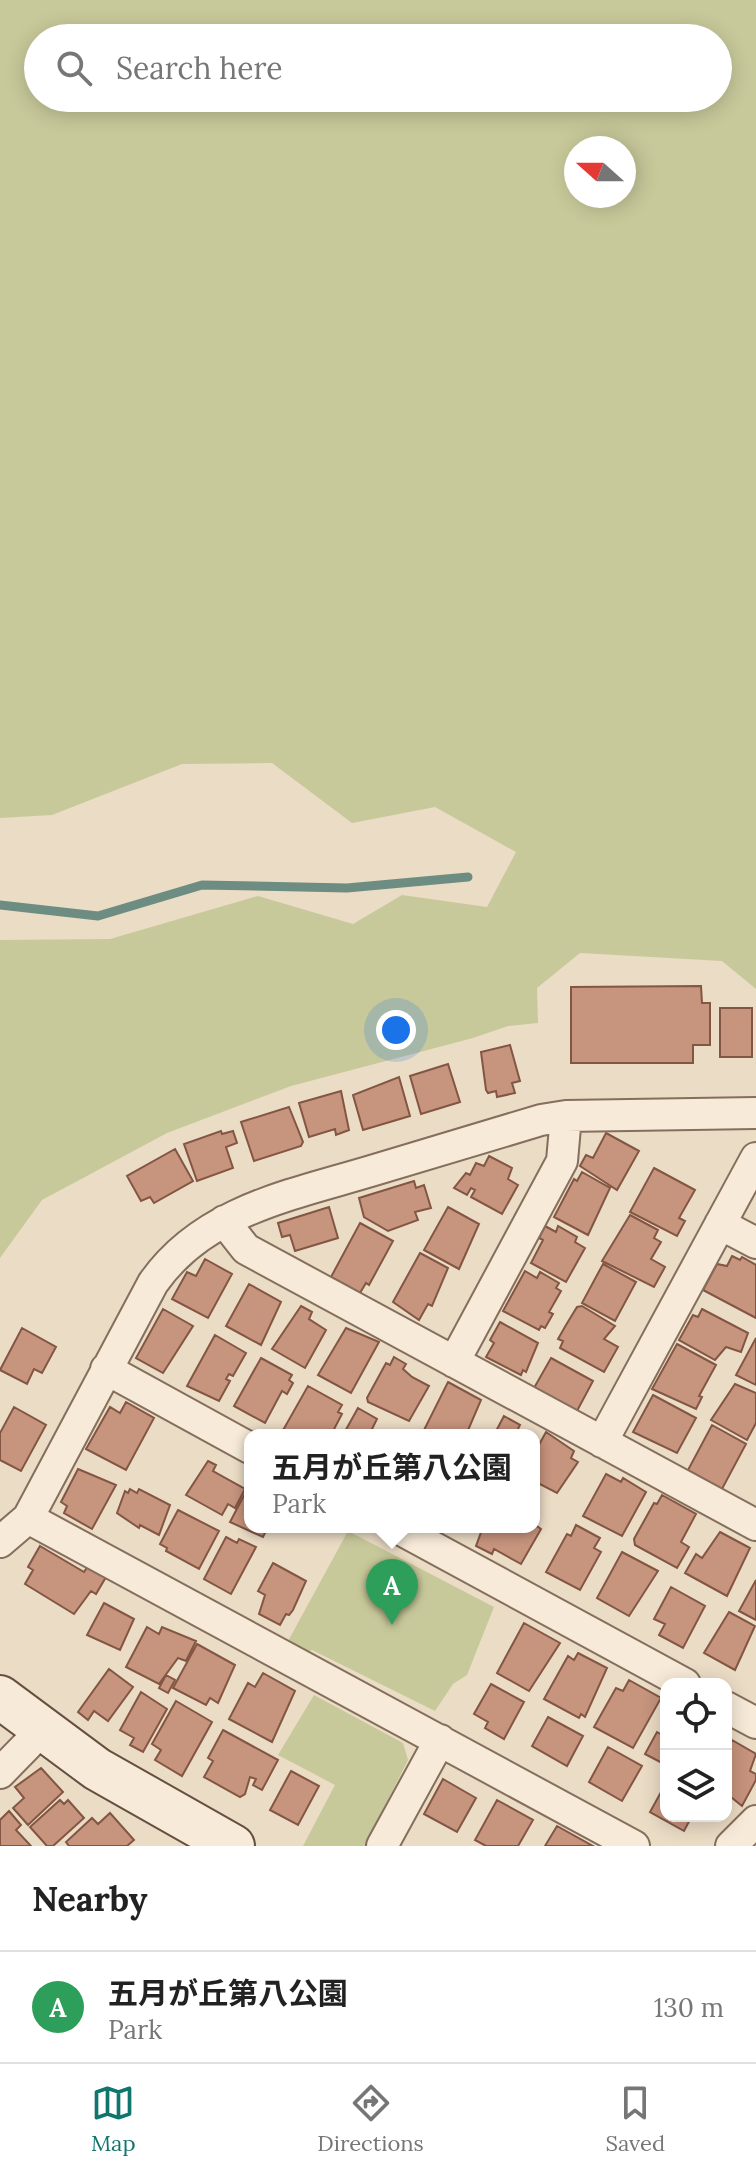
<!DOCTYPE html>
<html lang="en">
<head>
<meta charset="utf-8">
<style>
	body { margin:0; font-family:Lora,"Noto Sans JP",serif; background:#f6f6f6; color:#222 }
	.controls { position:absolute; right:24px; bottom:24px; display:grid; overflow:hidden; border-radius:16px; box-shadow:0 4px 20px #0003 }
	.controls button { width:72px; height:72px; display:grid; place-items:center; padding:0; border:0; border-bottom:2px solid #e0e0e0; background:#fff; color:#222; font:40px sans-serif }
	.compass { position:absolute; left:564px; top:136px; width:72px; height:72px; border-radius:50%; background:#fff; box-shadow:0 4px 20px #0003; rotate:291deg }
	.you { position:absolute; left:396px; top:1030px; width:28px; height:28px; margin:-20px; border:6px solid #fff; border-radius:50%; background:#1a73e8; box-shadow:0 0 0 12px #1a73e833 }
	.badge { display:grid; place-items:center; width:52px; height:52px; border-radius:50%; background:#0f766e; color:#fff; font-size:26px; font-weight:700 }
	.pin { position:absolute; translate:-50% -66px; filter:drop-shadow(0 2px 4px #0008) }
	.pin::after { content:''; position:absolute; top:42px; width:28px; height:24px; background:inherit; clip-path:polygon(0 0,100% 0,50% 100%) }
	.popup { position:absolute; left:244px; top:1429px; width:296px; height:104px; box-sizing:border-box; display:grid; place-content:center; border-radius:16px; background:#fff; filter:drop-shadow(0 2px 6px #0005); font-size:26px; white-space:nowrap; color:#767676 }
	.popup b { font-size:30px; color:#222 }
	.popup::after { content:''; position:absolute; left:50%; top:100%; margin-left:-16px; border:16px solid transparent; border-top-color:#fff }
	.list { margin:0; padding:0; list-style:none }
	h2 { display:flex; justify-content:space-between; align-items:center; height:104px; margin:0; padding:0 32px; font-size:34px }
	h2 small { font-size:26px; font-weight:400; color:#767676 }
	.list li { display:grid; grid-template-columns:52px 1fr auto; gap:24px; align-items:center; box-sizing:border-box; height:112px; padding:0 32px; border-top:2px solid #e0e0e0 }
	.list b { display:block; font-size:30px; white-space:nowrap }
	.list p { margin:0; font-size:26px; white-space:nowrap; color:#767676 }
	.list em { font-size:26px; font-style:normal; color:#767676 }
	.icon { flex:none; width:44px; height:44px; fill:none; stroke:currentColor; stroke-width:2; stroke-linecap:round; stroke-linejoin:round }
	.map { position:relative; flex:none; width:756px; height:1846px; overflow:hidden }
	.search { position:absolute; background:#fff; box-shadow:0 4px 20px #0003; left:24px; right:24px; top:24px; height:88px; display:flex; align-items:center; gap:20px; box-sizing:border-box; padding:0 28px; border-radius:44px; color:#767676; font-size:30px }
	.sheet { height:216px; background:#fff }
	nav { display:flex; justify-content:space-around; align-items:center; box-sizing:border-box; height:112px; border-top:2px solid #e0e0e0; background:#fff; font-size:22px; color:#767676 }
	nav a { display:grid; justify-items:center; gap:4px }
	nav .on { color:#0f766e }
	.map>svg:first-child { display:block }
	.green { fill:#c8c99a; fill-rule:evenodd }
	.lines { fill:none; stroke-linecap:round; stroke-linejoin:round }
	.stream { stroke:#6e8d82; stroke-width:9 }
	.building { fill:#c7947d; stroke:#835644; stroke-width:2 }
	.street-casing { stroke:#856e5c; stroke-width:34 }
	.secondary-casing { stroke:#674f3f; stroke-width:46 }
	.street { stroke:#f7ead8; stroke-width:30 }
	.secondary { stroke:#f7ead8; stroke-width:42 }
</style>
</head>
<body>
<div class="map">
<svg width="756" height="1846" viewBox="0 0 756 1846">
	<rect width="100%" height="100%" fill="#ebdcc5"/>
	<!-- green -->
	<path class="green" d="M0,0H756V989L722,961L580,953L537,988L538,1023L508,1026L473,1038L291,1086L167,1133L42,1200L0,1258V940L110,939L258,896L353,924L402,895L487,907L516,852L435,807L352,823L272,763L182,764L52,815L0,818ZM38,38H718V98H38ZM576,148H624V196H576Z
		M348,1531L494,1607L467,1675L453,1684L435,1711L312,1650L306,1653L287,1643Z
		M314,1695L403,1743L408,1760L365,1846H303L335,1785L278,1755Z"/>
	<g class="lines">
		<!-- stream -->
		<path class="stream" d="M0,905L98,916L202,885L347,888L468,877"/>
	</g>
	<!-- building -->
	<path class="building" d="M701,986L702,1003H710V1045H693V1063H571V987Z
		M720,1008H752V1057H720Z
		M510,1045L520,1081L512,1083L515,1093L497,1097L496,1091L488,1093L486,1090L481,1052Z
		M448,1064L460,1102L421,1114L410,1076Z
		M399,1077L410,1116L363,1130L353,1095Z
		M341,1091L349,1130L336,1135L335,1129L309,1137L299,1103Z
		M289,1107L303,1142L301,1146L254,1161L241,1122Z
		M221,1131L222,1134L233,1131L237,1143L226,1147L233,1168L197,1181L184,1144Z
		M606,1133L639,1151L617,1190L580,1166L586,1155L593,1158Z
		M175,1149L193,1181L154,1203L150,1197L141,1201L127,1176Z
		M489,1156L512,1168L508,1179L518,1185L502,1214L471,1197L475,1190L471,1188L467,1195L454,1188L466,1173L470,1175L476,1163L484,1166Z
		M654,1168L695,1190L679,1218L685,1221L677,1236L630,1212Z
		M582,1172L610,1188L588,1235L554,1217L574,1179L577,1181Z
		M414,1181L416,1188L424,1185L431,1208L415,1212L418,1220L388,1231L364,1217L359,1198Z
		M329,1207L338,1238L295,1251L290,1235L282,1237L278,1223Z
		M448,1207L479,1224L459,1269L424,1250Z
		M630,1215L658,1230L654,1238L661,1242L651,1259L665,1267L654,1287L602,1261Z
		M360,1223L393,1241L369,1285L366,1283L360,1293L331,1277Z
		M545,1226L556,1232L558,1226L577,1237L575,1242L585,1248L566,1282L531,1263L543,1240L539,1238Z
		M420,1253L448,1268L432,1306L428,1304L419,1320L393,1302Z
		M732,1256L740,1260L742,1257L756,1265V1318L703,1290L717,1264L727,1266Z
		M205,1259L232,1274L208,1318L172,1299L187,1272L196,1276Z
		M603,1264L636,1282L615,1321L582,1303Z
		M525,1271L537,1278L540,1272L559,1283L556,1288L561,1291L549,1312L553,1314L545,1328L541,1326L539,1330L503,1311Z
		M249,1284L281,1302L261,1345L226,1326Z
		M301,1306L312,1312L309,1319L326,1330L305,1368L272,1349Z
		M582,1306L615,1326L604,1339L618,1347L604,1372L560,1348L563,1341L558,1339L566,1325L577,1307Z
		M163,1309L193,1326L163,1373L136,1358Z
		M702,1309L748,1333L741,1352L726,1347L715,1360L679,1340L693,1315L698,1317Z
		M500,1322L538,1343L526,1372L523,1370L521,1375L486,1357L494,1343L490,1340Z
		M22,1328L56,1347L42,1373L34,1369L27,1384L0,1370Z
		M346,1328L379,1342L351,1393L318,1375Z
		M215,1335L246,1353L233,1376L229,1374L226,1379L230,1381L219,1401L187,1386Z
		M756,1338V1385L736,1375Z
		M677,1344L716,1365L699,1396L702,1397L696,1409L652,1389Z
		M394,1357L406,1364L403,1369L412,1377L429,1386L409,1421L368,1402L367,1398L386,1363L390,1365Z
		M261,1358L292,1375L289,1380L293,1383L287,1394L282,1391L265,1423L234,1406Z
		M551,1358L593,1381L577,1411L534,1388Z
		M448,1382L481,1400L466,1435H434L424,1430Z
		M735,1384L756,1393V1423L747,1440L711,1420Z
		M308,1386L342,1405L338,1412L342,1414L331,1435H288L282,1432Z
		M653,1395L696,1418L677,1453L633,1432Z
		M126,1402L154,1418L126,1470L86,1449L110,1407L120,1413Z
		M14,1407L46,1425L21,1471L0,1460V1433Z
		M358,1408L377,1419L372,1429L382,1435H343Z
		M504,1416L520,1425L515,1435H494Z
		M712,1425L746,1444L722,1489L688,1470Z
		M546,1432L574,1451L571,1458L578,1462L557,1493L540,1484L534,1494V1454Z
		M208,1461L216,1465L213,1471L245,1489L235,1508L228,1504L222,1515L186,1495Z
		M78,1469L116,1485L92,1529L64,1513L67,1506L61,1502Z
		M606,1474L621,1482L623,1478L646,1492L622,1536L583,1516Z
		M250,1484V1527H268L263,1537L230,1522Z
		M130,1489L137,1493L139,1489L170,1505L159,1535L140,1525L139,1528L117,1513L125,1491L128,1493Z
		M662,1495L696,1514L681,1542L689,1547L677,1568L635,1545L634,1539L654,1503L657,1504Z
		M178,1510L219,1531L199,1569L166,1551L167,1548L160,1544Z
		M534,1524L541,1529L521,1564L494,1549L492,1554L476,1546L483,1527H534Z
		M576,1525L600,1538L594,1548L601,1552L580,1590L546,1572L567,1534L571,1536Z
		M720,1532L750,1548L727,1596L685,1573L696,1554L702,1558Z
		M226,1537L237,1543L239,1539L256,1547L231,1594L204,1579Z
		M40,1546L84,1572L88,1566L106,1577L96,1594L91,1591L74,1614L25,1584L33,1570L28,1567Z
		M622,1552L658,1571L629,1616L597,1598Z
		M273,1563L306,1581L293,1610L289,1615L286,1614L280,1625L259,1614L265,1595L258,1591Z
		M756,1580V1620L739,1611Z
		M671,1587L705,1606L683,1648L659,1635L665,1624L654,1619Z
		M104,1603L134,1619L120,1650L87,1635Z
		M729,1612L755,1626L735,1670L704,1653Z
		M524,1623L560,1643L529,1691L497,1673Z
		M147,1627L159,1634L162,1627L196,1641L186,1661L178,1658L159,1684L126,1667Z
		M197,1644L235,1665L218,1703L210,1698L206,1705L173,1688Z
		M578,1653L607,1668L585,1717L581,1714L579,1718L544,1699L568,1656L574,1660Z
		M109,1669L133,1687L108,1721L94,1711L88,1720L78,1712Z
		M263,1673L295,1691L272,1742L229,1719L248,1683L255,1687Z
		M166,1675L175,1680L168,1693L159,1688Z
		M629,1680L661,1698L633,1748L594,1727L616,1688L623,1691Z
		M491,1684L524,1702L504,1739L485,1728L488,1722L474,1714Z
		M141,1692L167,1709L143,1752L130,1745L134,1738L120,1730Z
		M176,1701L212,1722L182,1776L155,1760L161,1750L152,1744Z
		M548,1717L583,1736L567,1766L532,1746Z
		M223,1730L278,1760L262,1790L253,1785L256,1779L250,1777L245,1794L240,1797L204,1777L213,1761L208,1758Z
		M657,1732L664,1736L666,1732V1765L645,1754Z
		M732,1740L756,1754L750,1771L756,1774V1780L742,1806L726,1793V1746Z
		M608,1747L642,1766L622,1801L589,1782Z
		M41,1768L63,1792L28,1825L13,1808L24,1798L15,1787Z
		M291,1771L319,1786L298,1825L270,1810Z
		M443,1779L476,1798L457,1832L424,1814Z
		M666,1783V1816H692L684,1831L650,1812Z
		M60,1800L64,1804L68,1800L84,1818L53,1846H47L30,1827Z
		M497,1800L533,1820L518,1846H486L475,1840Z
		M9,1811L21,1825L16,1830L31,1846H0V1820Z
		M110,1813L134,1840L127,1846H69L66,1842L92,1818L98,1824Z
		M557,1826L593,1846H545Z"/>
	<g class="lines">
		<!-- street casing -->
		<g class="street-casing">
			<path id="street" d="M224,1221L246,1249L756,1525
				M720,1224L756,1243
				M454,1362L562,1161L566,1116
				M106,1369L250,1448
				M602,1442L756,1158
				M28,1518L634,1846
				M396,1527L685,1684
				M0,1542L28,1518L153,1283C203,1211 291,1195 371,1171C427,1154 484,1137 541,1120L566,1116L756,1113
				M726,1707L756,1723
				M0,1773L41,1731
				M382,1846L440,1740
				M731,1846L756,1821"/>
		</g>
		<!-- secondary casing -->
		<g class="secondary-casing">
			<path id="secondary" d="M0,1697L97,1769L233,1846"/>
		</g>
		<!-- street -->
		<use href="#street" class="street"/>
		<!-- secondary -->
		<use href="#secondary" class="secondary"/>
	</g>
</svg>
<div class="controls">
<button><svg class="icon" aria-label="locate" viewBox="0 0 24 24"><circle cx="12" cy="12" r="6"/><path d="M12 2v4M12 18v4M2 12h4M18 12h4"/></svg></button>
<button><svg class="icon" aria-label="layers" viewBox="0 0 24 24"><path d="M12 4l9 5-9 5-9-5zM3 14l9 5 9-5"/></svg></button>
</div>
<svg class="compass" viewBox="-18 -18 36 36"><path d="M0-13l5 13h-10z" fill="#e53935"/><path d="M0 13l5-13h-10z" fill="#767676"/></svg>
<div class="you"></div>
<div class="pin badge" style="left:392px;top:1625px;background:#2e9e5b">A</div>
<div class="popup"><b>五月が丘第八公園</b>Park</div>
<div class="search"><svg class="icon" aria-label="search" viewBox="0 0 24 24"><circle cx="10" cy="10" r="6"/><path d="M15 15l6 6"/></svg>Search here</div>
</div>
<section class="sheet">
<h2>Nearby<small></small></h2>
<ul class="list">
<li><span class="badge" style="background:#2e9e5b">A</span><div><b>五月が丘第八公園</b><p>Park</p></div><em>130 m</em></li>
</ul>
</section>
<nav>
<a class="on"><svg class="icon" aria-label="map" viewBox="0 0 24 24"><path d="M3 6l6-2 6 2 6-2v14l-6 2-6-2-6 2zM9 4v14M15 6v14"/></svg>Map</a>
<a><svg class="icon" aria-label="directions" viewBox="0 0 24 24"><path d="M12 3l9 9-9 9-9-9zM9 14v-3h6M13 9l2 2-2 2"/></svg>Directions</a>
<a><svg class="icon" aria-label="saved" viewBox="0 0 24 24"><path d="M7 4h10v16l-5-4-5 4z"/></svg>Saved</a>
</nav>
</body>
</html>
